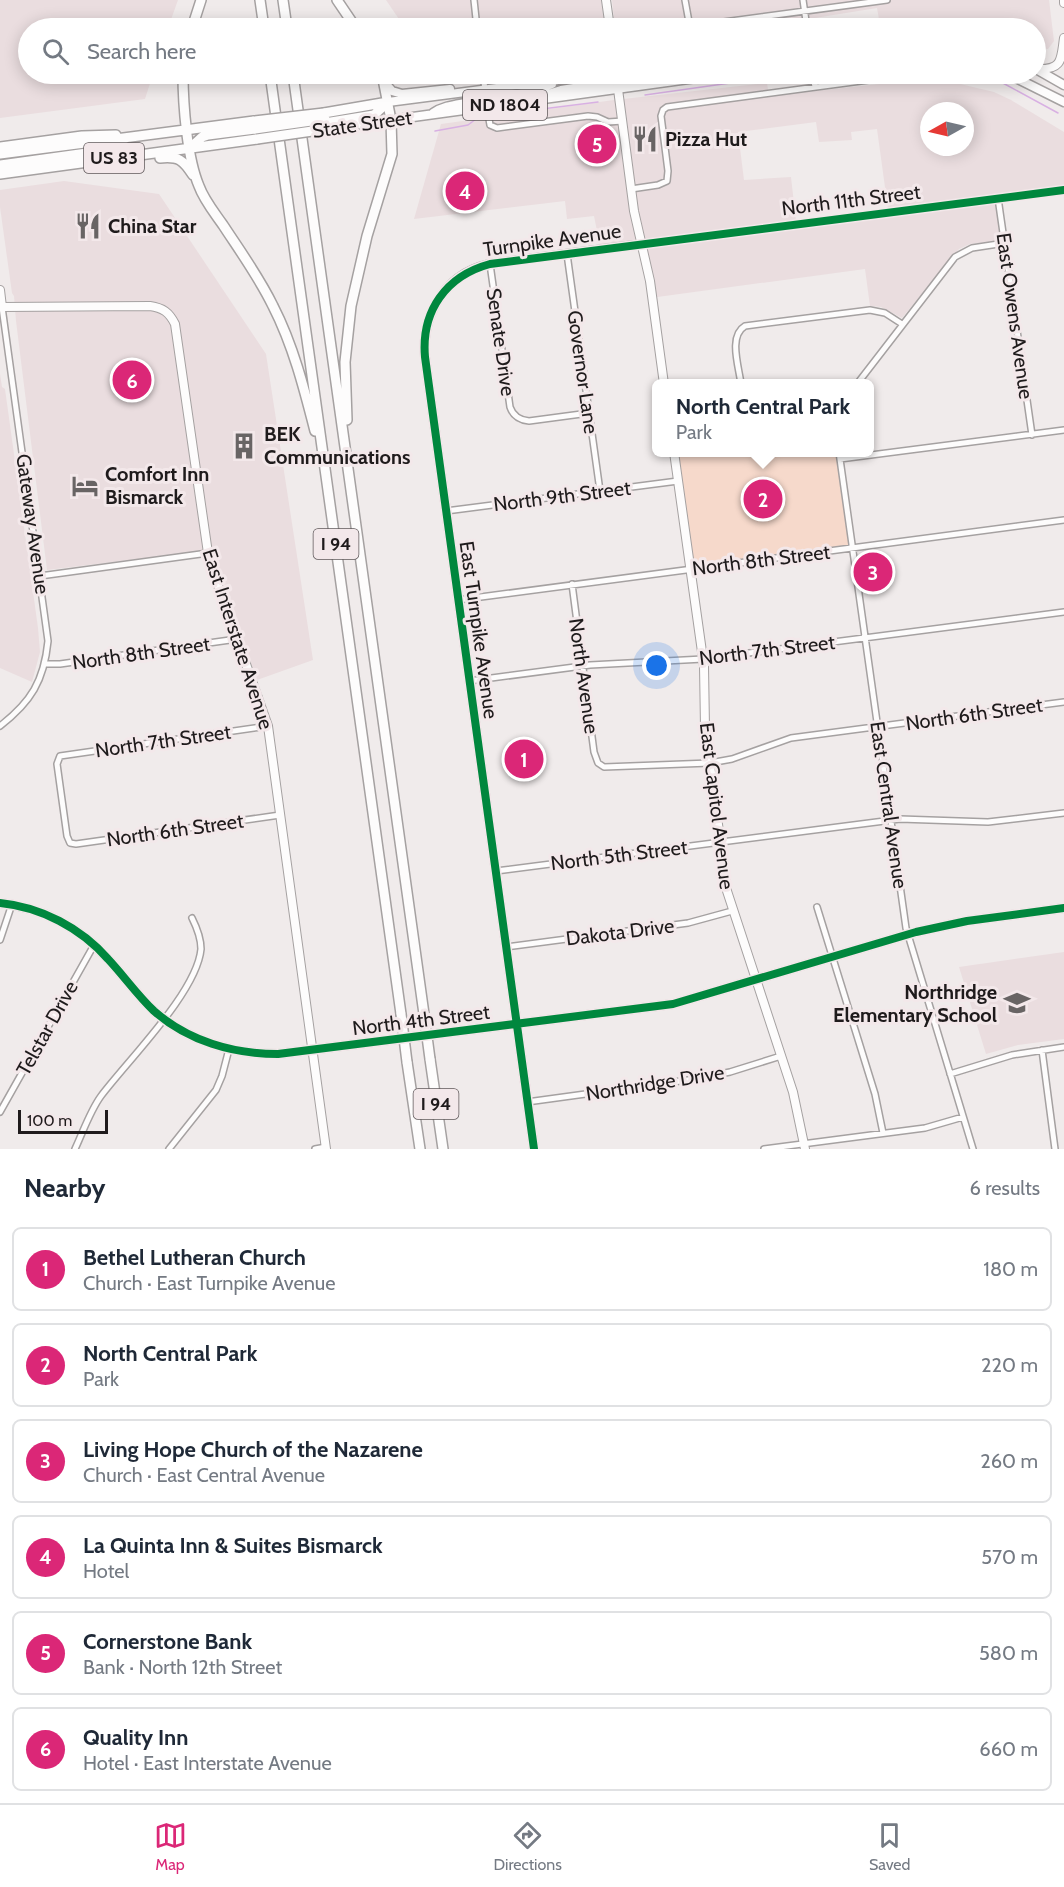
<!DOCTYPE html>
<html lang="en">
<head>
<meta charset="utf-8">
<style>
	body { margin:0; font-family:Cabin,sans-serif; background:#f6f6f7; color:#1f2937 }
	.compass { position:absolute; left:920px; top:102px; width:54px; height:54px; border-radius:50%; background:#fff; box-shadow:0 3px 15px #0003; rotate:262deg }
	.scale { position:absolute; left:18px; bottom:15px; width:90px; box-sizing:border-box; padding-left:6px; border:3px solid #1f1b1c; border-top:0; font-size:16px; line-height:21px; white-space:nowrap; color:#1f1b1c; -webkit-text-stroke:4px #f3e8ea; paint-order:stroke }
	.you { position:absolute; left:657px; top:666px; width:21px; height:21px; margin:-15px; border:4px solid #fff; border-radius:50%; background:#1a73e8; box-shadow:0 0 0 9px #1a73e833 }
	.badge { display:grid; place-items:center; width:39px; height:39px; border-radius:50%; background:#db2777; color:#fff; font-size:20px; font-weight:700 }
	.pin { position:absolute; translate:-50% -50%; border:3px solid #fff; box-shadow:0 2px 6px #0006 }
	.popup { position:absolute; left:652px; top:379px; width:222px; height:78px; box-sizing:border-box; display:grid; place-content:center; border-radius:9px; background:#fff; filter:drop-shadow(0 2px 4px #0005); font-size:20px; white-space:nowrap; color:#747a83 }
	.popup b { font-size:22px; color:#1f2937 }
	.popup::after { content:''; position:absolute; left:50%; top:100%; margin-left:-12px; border:12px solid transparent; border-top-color:#fff }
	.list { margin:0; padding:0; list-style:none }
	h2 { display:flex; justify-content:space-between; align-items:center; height:78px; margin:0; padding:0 24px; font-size:26px }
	h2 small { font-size:20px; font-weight:400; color:#747a83 }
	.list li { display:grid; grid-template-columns:39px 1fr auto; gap:18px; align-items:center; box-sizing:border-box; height:84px; margin:0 12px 12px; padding:0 12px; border:2px solid #e0e1e3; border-radius:9px }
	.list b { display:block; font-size:22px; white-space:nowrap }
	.list p { margin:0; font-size:20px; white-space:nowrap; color:#747a83 }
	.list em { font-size:20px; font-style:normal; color:#747a83 }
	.icon { flex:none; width:33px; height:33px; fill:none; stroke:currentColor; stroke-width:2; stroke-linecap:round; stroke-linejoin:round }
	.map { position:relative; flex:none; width:1064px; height:1149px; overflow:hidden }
	.search { position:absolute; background:#fff; box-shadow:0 3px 15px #0003; left:18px; right:18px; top:18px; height:66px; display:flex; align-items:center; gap:15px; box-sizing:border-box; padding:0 21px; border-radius:33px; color:#747a83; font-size:22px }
	.sheet { height:654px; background:#fff }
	nav { display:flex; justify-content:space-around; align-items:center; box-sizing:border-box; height:84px; border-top:2px solid #e0e1e3; background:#fff; font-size:16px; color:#747a83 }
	nav a { display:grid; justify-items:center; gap:3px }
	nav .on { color:#db2777 }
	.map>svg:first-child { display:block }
	.built { fill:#eadddf; fill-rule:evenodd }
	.green { fill:#f6d9cb }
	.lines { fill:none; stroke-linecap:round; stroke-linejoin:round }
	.stream { stroke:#d8b0e3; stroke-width:1.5 }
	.street-casing { stroke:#a5a1a1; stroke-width:8 }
	.secondary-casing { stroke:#a5a1a1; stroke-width:10 }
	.primary-casing { stroke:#a5a1a1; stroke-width:11 }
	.highway-casing { stroke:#a5a1a1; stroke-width:12 }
	.street { stroke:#fdfcfc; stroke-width:5 }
	.secondary { stroke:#fdfcfc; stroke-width:8 }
	.primary { stroke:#fdfcfc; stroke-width:8 }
	.highway { stroke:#fdfcfc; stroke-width:9 }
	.highway-bridge-casing { stroke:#a5a1a1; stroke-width:12; stroke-linecap:butt }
	.highway-bridge { stroke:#fdfcfc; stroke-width:9 }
	.cycleway-casing { stroke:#f3e8ea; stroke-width:11 }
	.cycleway { stroke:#00873e; stroke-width:8 }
	.labels { text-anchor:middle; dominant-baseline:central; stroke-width:6; stroke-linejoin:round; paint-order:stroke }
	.shield { fill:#f3e8ea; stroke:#5f585a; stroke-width:1.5 }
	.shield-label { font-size:18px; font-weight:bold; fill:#1f1b1c }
	.street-label { font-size:20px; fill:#1f1b1c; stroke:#f3e8ea }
	.poi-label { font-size:20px; font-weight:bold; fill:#1f1b1c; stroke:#f3e8ea; text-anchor:start }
</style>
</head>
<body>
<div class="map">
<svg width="1064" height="1149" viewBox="0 0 1064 1149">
	<rect width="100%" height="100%" fill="#f0ebeb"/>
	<!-- built -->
	<path class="built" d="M0,0H178L168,28H28V74H153L145,99L0,118Z
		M386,0H601L605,28H405Z
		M612,0H1049L1054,41L1048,49L1036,48V28H938L880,25L877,8L753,28H615Z
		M935,78L994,92L1011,100L1064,132V186L996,195L1002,241L970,244L959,249L902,318L881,307L870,306L865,269L650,298L646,274L638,242L600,246L594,216L567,219L565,201L414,219L441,124L614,100L767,83L769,96ZM929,111H965V147H929ZM816,122L819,142L852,140L851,132L877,129L888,209L796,221L791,177L744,180L738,132Z
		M64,181L159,194L266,354L313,660L257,680L242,641L212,550L47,570L16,321L14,296L12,293L0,207V190Z
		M0,374L2,387L5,389L38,628L40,652L32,682L0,668Z
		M1064,952V1039L1018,1045L986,1054L959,967Z"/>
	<!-- green -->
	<path class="green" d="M674,453H839L853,549L691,570Z"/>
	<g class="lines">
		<!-- stream -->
		<path class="stream" d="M967,74L1001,82L1058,113
			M645,95L788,75
			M503,114L598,102
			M435,131L468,125L476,119"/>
		<!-- street casing -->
		<g class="street-casing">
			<path id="street" d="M474,0L477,28
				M685,0L689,22L694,26L887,0
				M803,0L807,28
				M483,74L485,90
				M813,74L815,87
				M487,107L490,125L497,128L588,116L597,117L608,122L623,121
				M631,189L658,185L667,181L668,171L661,116L663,110L667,107L891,77L930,76
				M998,198L1032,435
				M642,244L1064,190
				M567,254L600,491
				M490,264L510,407C513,416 519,420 529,421L589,413
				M741,384C739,367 728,336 745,326L870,310L885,313L902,324
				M857,384L955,257L972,248L1005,243
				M839,452L906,928L973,1149
				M840,459L1064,430
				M446,511L678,481
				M40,576L208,553
				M572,584L594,752L598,763L604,767L710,763L732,759L791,738L1064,702
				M458,600L1064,520
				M44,664H60L237,639
				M469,681L590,665L703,659L1064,612
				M0,726C31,702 44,681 48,641L2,307
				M268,726L60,756L57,764L67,836L70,843L76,844L280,815
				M496,871L900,819L988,822L1064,813
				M817,907L875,1094L883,1133
				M0,940L12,904
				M506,947L688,923L732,911
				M1042,1050L1055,1149
				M950,1074L1012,1055L1064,1047
				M527,1102L695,1079L730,1072L781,1056
				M0,1112L94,945
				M75,1149C83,1132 90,1111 101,1096C129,1059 197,992 201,949C201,938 197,928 192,918
				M169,1149L216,1090L222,1076L229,1049
				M315,1149L326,1147
				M764,1149L925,1128L963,1117"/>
		</g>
		<!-- secondary casing -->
		<g class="secondary-casing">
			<path id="secondary" d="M606,0L610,28
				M1064,0V3
				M1037,69C1063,70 1061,59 1064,38
				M616,74L634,211L650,281L664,384
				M0,290L2,307L150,306C163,308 169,312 175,324L209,560L268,726L326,1149
				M674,452L704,666L705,728L727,891L793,1092L805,1149
				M0,903C41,907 81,928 108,959C124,976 137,995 154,1011C188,1041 233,1054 278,1054L673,1004L916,932L967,921L1064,908
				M534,1149L425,357C421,311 449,270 495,263L642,244"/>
		</g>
		<!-- primary casing -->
		<g class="primary-casing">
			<path id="primary" d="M1036,69L1064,85
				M1008,74L1064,102
				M385,83L392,91L402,94L450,89
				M618,83L622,79L658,74
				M548,94L561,90L612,82L617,78
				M388,102L605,74
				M487,107V102L490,99L537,90L552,84
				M433,113C450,101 475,106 485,95V90
				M391,120L725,74"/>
		</g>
		<!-- highway casing -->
		<g class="highway-casing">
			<path id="highway" d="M260,0L264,28
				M283,0L287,28
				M337,0L356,28
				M192,28L201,0
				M183,74C183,104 187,158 199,186C204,200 214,212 223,225C240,251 259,277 273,306C293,345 304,388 315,431
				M270,74L401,1014
				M293,74L424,1014
				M324,113L388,102
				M325,123L374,115L388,102
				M361,124L391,120
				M0,147L82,136L116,135
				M190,148L202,137L208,135L255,129
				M0,154L254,121
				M160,158C179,156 183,160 193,175
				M0,165L87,153L123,143
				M0,174L257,139
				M347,420L345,362L351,306L367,236L392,154L391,120L382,74
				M430,1059L443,1149
				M407,1062L420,1149"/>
		</g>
		<!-- street -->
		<use href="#street" class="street"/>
		<!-- secondary -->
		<use href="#secondary" class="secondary"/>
		<!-- primary -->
		<use href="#primary" class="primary"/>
		<!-- highway -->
		<use href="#highway" class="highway"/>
		<!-- highway-bridge casing -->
		<g class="highway-bridge-casing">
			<path id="highway-bridge" d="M254,121L324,113
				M255,129L325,119
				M257,139L326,129
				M401,1014L407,1062
				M424,1014L430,1059"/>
		</g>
		<!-- highway-bridge -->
		<use href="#highway-bridge" class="highway-bridge"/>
		<!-- cycleway casing -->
		<g class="cycleway-casing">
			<path id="cycleway" d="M0,903C41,907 81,928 108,959C124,976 137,995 154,1011C188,1041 233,1054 278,1054L673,1004L916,932L967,921L1064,908
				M534,1149L425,357C421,311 446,276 490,264L1064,190"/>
		</g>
		<!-- cycleway -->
		<use href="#cycleway" class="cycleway"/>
	</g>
	<!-- icons -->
	<defs>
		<g id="restaurant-bare" transform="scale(2.07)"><path d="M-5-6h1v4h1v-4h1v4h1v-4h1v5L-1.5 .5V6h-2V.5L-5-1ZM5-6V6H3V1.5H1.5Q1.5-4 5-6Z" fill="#686464" stroke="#f3e8ea" stroke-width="2.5" paint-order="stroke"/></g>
		<g id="building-bare" transform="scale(2.07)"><path d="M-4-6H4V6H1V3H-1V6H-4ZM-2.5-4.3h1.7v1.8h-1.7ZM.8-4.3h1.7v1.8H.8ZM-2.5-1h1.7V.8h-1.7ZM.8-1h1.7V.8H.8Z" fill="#686464" stroke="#f3e8ea" stroke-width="2.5" paint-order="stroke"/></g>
		<g id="hotel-bare" transform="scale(2.07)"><path d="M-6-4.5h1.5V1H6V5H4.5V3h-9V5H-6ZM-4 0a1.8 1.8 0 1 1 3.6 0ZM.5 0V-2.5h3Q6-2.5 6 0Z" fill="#686464" stroke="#f3e8ea" stroke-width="2.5" paint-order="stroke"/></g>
		<g id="school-bare" transform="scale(2.07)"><path d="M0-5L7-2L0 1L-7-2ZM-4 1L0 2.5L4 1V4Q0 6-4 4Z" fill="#686464" stroke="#f3e8ea" stroke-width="2.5" paint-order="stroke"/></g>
	</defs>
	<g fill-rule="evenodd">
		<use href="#restaurant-bare" x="645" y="139"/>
		<use href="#restaurant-bare" x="88" y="226"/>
		<use href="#building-bare" x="244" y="446"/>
		<use href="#hotel-bare" x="85" y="486"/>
		<use href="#school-bare" x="1017" y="1003"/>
	</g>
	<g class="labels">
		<!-- shield labels -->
		<g class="shield">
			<rect x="463" y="90" width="84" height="30" rx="4.5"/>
			<rect x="84" y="143" width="60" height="30" rx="4.5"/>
			<rect x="313.5" y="529" width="45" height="30" rx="4.5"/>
			<rect x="413.5" y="1089" width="45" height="30" rx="4.5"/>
		</g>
		<g class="shield-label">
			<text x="505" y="105">ND 1804</text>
			<text x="114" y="158">US 83</text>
			<text x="336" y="544">I 94</text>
			<text x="436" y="1104">I 94</text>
		</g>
		<!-- street labels -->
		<g class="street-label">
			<text transform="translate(362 124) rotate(-8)">State Street</text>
			<text transform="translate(851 200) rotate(-7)">North 11th Street</text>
			<text transform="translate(552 240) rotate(-8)">Turnpike Avenue</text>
			<text transform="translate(1015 316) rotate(82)">East Owens Avenue</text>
			<text transform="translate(501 342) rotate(82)">Senate Drive</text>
			<text transform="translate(583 372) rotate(82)">Governor Lane</text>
			<text transform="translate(562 496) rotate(-7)">North 9th Street</text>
			<text transform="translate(33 524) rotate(82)">Gateway Avenue</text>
			<text transform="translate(761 560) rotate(-7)">North 8th Street</text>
			<text transform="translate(479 630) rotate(82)">East Turnpike Avenue</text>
			<text transform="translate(238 639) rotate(72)">East Interstate Avenue</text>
			<text transform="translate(767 650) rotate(-7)">North 7th Street</text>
			<text transform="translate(141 653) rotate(-8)">North 8th Street</text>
			<text transform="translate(584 676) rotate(82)">North Avenue</text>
			<text transform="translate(974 714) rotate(-8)">North 6th Street</text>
			<text transform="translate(163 741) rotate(-8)">North 7th Street</text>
			<text transform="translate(889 805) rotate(82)">East Central Avenue</text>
			<text transform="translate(717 806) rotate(83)">East Capitol Avenue</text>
			<text transform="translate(175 830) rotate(-8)">North 6th Street</text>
			<text transform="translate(619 855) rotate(-7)">North 5th Street</text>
			<text transform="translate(620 932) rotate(-7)">Dakota Drive</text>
			<text transform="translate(421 1020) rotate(-7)">North 4th Street</text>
			<text transform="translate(47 1028) rotate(-61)">Telstar Drive</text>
			<text transform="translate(655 1083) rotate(-9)">Northridge Drive</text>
		</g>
		<!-- poi labels -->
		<g class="poi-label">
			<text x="665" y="139">Pizza Hut</text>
			<text x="108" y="226">China Star</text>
			<text x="264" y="434">BEK<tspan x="264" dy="23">Communications</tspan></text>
			<text x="105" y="474">Comfort Inn<tspan x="105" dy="23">Bismarck</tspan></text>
			<text x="997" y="992" text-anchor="end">Northridge<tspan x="997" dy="23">Elementary School</tspan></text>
		</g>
	</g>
</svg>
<svg class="compass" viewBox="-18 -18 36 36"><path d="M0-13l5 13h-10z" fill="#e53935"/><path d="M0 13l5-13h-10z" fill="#747a83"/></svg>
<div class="scale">100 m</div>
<div class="you"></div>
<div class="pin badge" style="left:524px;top:759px">1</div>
<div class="pin badge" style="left:763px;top:499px">2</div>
<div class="popup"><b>North Central Park</b>Park</div>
<div class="pin badge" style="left:873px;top:572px">3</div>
<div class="pin badge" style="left:465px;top:191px">4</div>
<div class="pin badge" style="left:597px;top:144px">5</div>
<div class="pin badge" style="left:132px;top:380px">6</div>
<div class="search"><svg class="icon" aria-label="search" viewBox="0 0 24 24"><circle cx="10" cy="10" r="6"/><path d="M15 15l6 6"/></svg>Search here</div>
</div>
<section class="sheet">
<h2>Nearby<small>6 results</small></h2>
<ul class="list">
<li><span class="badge">1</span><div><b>Bethel Lutheran Church</b><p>Church · East Turnpike Avenue</p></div><em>180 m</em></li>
<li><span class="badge">2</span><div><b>North Central Park</b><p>Park</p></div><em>220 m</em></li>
<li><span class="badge">3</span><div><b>Living Hope Church of the Nazarene</b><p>Church · East Central Avenue</p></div><em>260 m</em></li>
<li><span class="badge">4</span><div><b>La Quinta Inn &amp; Suites Bismarck</b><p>Hotel</p></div><em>570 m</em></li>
<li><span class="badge">5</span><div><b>Cornerstone Bank</b><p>Bank · North 12th Street</p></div><em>580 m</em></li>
<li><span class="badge">6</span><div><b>Quality Inn</b><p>Hotel · East Interstate Avenue</p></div><em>660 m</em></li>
</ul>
</section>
<nav>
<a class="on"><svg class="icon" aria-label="map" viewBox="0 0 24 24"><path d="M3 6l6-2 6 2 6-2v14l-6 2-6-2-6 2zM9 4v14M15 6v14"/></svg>Map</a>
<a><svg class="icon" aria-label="directions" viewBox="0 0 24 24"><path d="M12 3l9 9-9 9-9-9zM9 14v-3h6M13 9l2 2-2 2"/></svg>Directions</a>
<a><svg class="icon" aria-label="saved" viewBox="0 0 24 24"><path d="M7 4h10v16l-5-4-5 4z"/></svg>Saved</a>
</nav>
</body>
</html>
